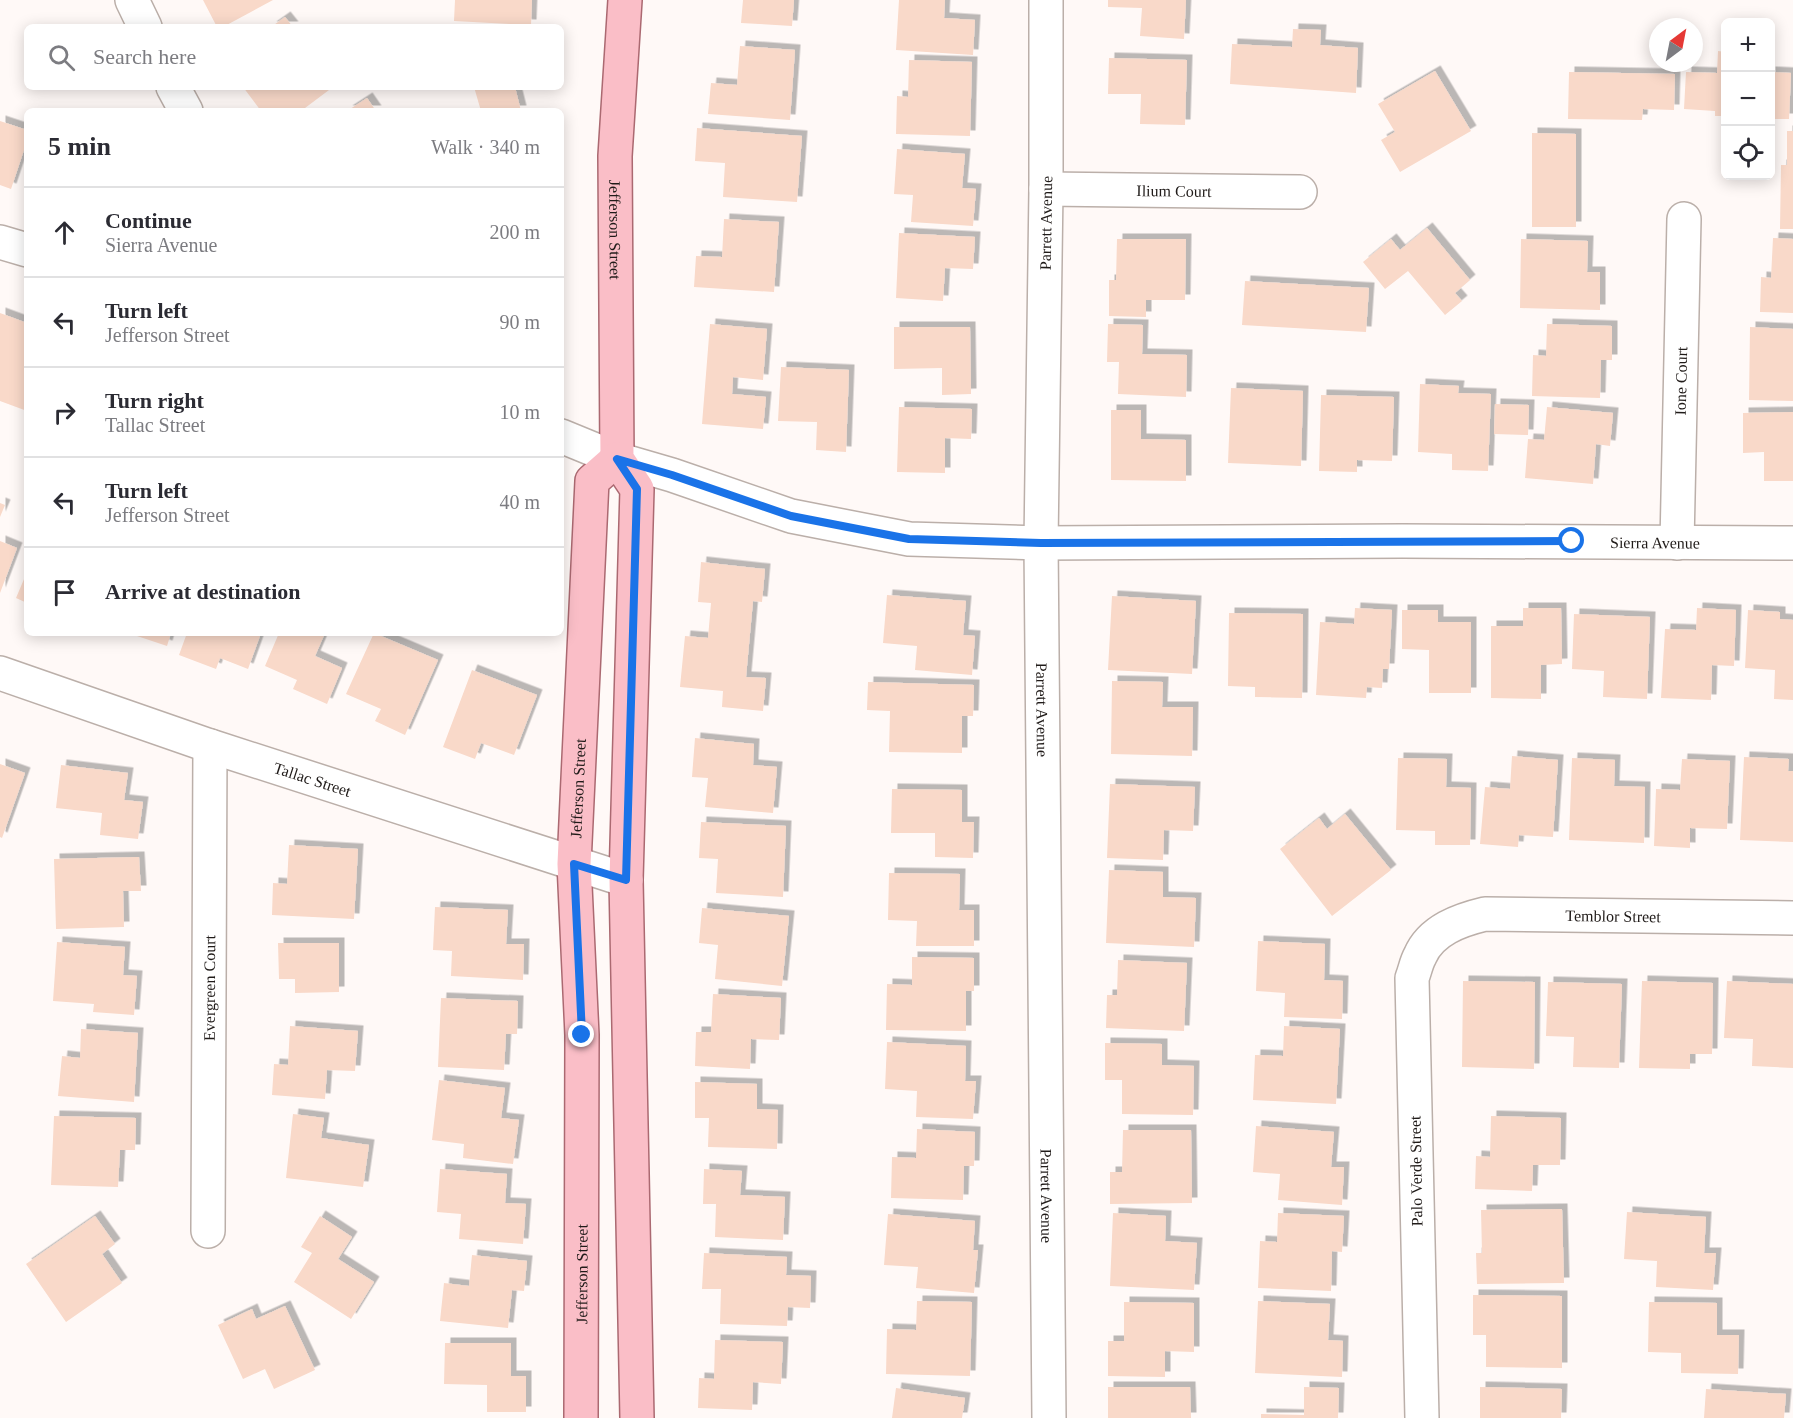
<!DOCTYPE html>
<html lang="en">
<head>
<meta charset="utf-8">
<style>
	body { margin:0; font-family:Georgia,serif; background:#f7f7f7; color:#2b2b33 }
	.controls { position:absolute; right:18px; top:18px; display:grid; overflow:hidden; border-radius:9px; box-shadow:0 3px 15px #0003 }
	.controls button { width:54px; height:54px; display:grid; place-items:center; padding:0; border:0; border-bottom:2px solid #e1e1e2; background:#fff; color:#2b2b33; font:30px sans-serif }
	.compass { position:absolute; left:1649px; top:18px; width:54px; height:54px; border-radius:50%; background:#fff; box-shadow:0 3px 15px #0003; rotate:32deg }
	.stop { position:absolute; width:18px; height:18px; margin:-14px; border:4px solid #1a73e8; border-radius:50%; background:#fff }
	.stop.end { background:#1a73e8; border-color:#fff; box-shadow:0 2px 6px #0008 }
	.list { margin:0; padding:0; list-style:none }
	h2 { display:flex; justify-content:space-between; align-items:center; height:78px; margin:0; padding:0 24px; font-size:26px }
	h2 small { font-size:20px; font-weight:400; color:#7c7c81 }
	.list li { display:grid; grid-template-columns:39px 1fr auto; gap:18px; align-items:center; box-sizing:border-box; height:90px; padding:0 24px; border-top:2px solid #e1e1e2 }
	.list b { display:block; font-size:22px; white-space:nowrap }
	.list p { margin:0; font-size:20px; white-space:nowrap; color:#7c7c81 }
	.list em { font-size:20px; font-style:normal; color:#7c7c81 }
	.icon { flex:none; width:33px; height:33px; fill:none; stroke:currentColor; stroke-width:2; stroke-linecap:round; stroke-linejoin:round }
	.map { position:relative; flex:none; width:1793px; height:1418px; overflow:hidden }
	.search { position:absolute; background:#fff; box-shadow:0 3px 15px #0003; left:24px; top:24px; width:540px; height:66px; display:flex; align-items:center; gap:15px; box-sizing:border-box; padding:0 21px; border-radius:9px; color:#7c7c81; font-size:22px }
	.panel { position:absolute; background:#fff; box-shadow:0 3px 15px #0003; left:24px; top:108px; width:540px; height:528px; border-radius:9px }
	.map>svg:first-child { display:block }
	.building { fill:#f9d9c9; filter:url(#shadow) }
	.lines { fill:none; stroke-linecap:round; stroke-linejoin:round }
	.minor-casing { stroke:#bbafa9; stroke-width:36 }
	.major-casing { stroke:#ab6971; stroke-width:36 }
	.minor { stroke:#fff; stroke-width:33 }
	.major { stroke:#fabec7; stroke-width:33 }
	.route { stroke:#1a73e8; stroke-width:8 }
	.labels { text-anchor:middle; dominant-baseline:central; stroke-width:6; stroke-linejoin:round; paint-order:stroke }
	.street-label { font-size:16px; fill:#201b19; stroke:#fff }
</style>
</head>
<body>
<div class="map">
<svg width="1793" height="1418" viewBox="0 0 1793 1418">
	<defs>
		<filter id="shadow"><feDropShadow dx="5.5" dy="-5.5" stdDeviation="0" flood-color="#0004"/></filter>
	</defs>
	<rect width="100%" height="100%" fill="#fff9f7"/>
	<!-- building -->
	<path class="building" d="M203,0H273L223,27H217Z
		M455,0H532L531,25L454,21Z
		M743,0H794L792,26L741,23Z
		M899,0H945L944,18L975,20L973,55L896,50Z
		M1108,0H1186L1184,39L1140,36L1142,8L1108,7Z
		M285,17L293,27H271Z
		M1293,29L1321,30L1320,45L1358,48L1356,93L1230,84L1232,44L1292,47Z
		M740,46L795,50L790,120L708,114L711,83L737,85Z
		M1718,51L1726,52V116H1715V111L1684,109L1686,72L1717,73Z
		M1109,58L1187,60L1185,125L1140,124L1141,94H1108Z
		M909,60L972,62L970,136L896,134L897,96L908,97Z
		M1435,71L1471,131L1400,172L1381,140L1395,132L1378,104Z
		M1569,72L1675,74L1674,110L1643,109L1642,120L1568,119Z
		M1770,72L1791,73L1789,119H1770Z
		M243,87H333L301,111H261Z
		M474,87H515L521,111H481Z
		M367,98L376,111H347Z
		M0,121L27,130V141L11,189L0,185Z
		M697,128L802,136L797,202L723,197L725,163L695,161Z
		M1787,131H1793V229H1780L1781,165H1787Z
		M1532,133L1576,134V227H1532Z
		M897,149L965,154L962,188L976,189L973,226L911,222L913,195L894,194Z
		M724,219L779,222L774,292L694,287L696,256L722,257Z
		M1427,228L1470,280L1455,293L1462,301L1445,315L1408,271L1385,289L1363,262L1391,239L1400,250Z
		M899,233L975,237L973,269L945,268L943,301L896,298Z
		M1773,238L1793,239V313L1760,312L1761,277L1771,278Z
		M1117,239H1186L1185,300H1146V317L1109,316V280H1116Z
		M1521,239L1588,241L1587,272H1600V310L1520,308Z
		M1245,281L1369,288L1366,332L1242,325Z
		M0,313L27,323V411L0,401Z
		M710,324L767,329L763,380L733,377L732,394L766,397L763,429L702,424Z
		M1108,324L1143,325L1142,354L1187,355L1186,397L1118,394L1119,362H1107Z
		M1547,324L1612,326V360H1601L1600,398L1532,396L1533,355L1546,356Z
		M894,327H970L971,394L942,395V368L894,369Z
		M1750,327L1793,329V401L1749,400Z
		M781,367L849,370L846,452L816,450L817,422L778,421Z
		M1420,384L1459,386L1458,393L1491,394L1488,471L1452,470V454L1418,452Z
		M1231,388L1303,391L1301,466L1228,463Z
		M1321,395L1394,397L1392,461L1357,460V472L1319,471Z
		M1495,404L1529,405L1528,435L1494,434Z
		M899,407L972,409L971,439L945,438V473L897,472Z
		M1547,407L1613,413L1610,446L1596,444L1593,484L1525,478L1528,439L1544,440Z
		M1111,410H1141V439L1186,440V481L1111,480Z
		M1793,412V481H1764V452L1743,453V413Z
		M0,503L5,505L0,517Z
		M0,541L17,548L0,593Z
		M701,562L765,569L762,602L753,601L746,677L766,678L763,711L722,707L723,691L680,687L685,636L708,638L711,603L698,602Z
		M27,572V603L16,598Z
		M887,595L966,601L963,635L975,636L972,675L915,670L917,646L883,643Z
		M1112,596L1196,601L1192,674L1108,670Z
		M1355,608L1392,610L1389,669H1383L1382,688L1367,687L1366,698L1316,695L1320,622L1354,624Z
		M1523,608H1561L1562,664L1541,665V699L1491,698V626H1523Z
		M1697,608L1736,610L1734,666L1712,665L1711,700L1661,698L1665,629L1696,630Z
		M1402,610H1438V622H1471V693H1429V650L1402,649Z
		M1748,610L1780,612V619L1793,620V700L1774,699L1775,670L1745,668Z
		M1229,613L1303,614L1302,698L1255,697V687L1228,686Z
		M1574,614L1650,617L1647,699L1603,697L1604,671L1572,669Z
		M128,633H171L167,646Z
		M187,633H261L248,669L220,658L216,669L179,655Z
		M279,633H325L315,656L342,668L327,704L293,689L297,680L265,666Z
		M374,633L438,660L405,735L375,721L381,709L346,694Z
		M472,670L537,695L514,755L481,743L475,759L443,747Z
		M1112,681L1163,682L1162,707H1193L1192,756L1111,754Z
		M868,682L974,685L973,716H962V753L889,752L890,711L867,710Z
		M695,738L754,744L753,765L777,767L773,813L705,807L708,778L692,777Z
		M1512,756L1558,760L1553,837L1519,835L1518,847L1480,844L1485,787L1510,789Z
		M1744,757L1789,759L1788,771H1793V842L1740,840Z
		M1398,758L1447,759L1446,787L1471,788L1470,845H1435V831L1396,830Z
		M1572,758L1615,760L1614,786L1645,787L1644,843L1569,840Z
		M1682,759L1730,761L1727,829L1690,828V848L1654,846L1656,789L1680,790Z
		M0,764L25,773L2,838L0,837Z
		M61,765L128,773L124,800L143,802L138,839L100,835L102,813L56,808Z
		M1110,784L1195,787L1193,831L1164,830L1163,860L1107,858Z
		M892,789L962,790V822H974L973,858L935,857V833H891Z
		M1345,814L1391,870L1332,916L1280,849L1319,818L1327,829Z
		M701,822L786,826L783,897L716,893L718,859L699,858Z
		M289,845L358,849L354,919L272,915L273,883L287,884Z
		M139,857L141,891H123L124,927L56,929L54,859Z
		M1109,870L1163,872V897L1196,898L1194,947L1106,943Z
		M889,873L960,874L959,910H974V946H916L917,921L888,920Z
		M435,907L508,910L506,944H524L523,980L451,976L452,951L433,950Z
		M702,908L789,916L782,986L715,979L718,945L699,943Z
		M1258,941L1325,944L1324,980L1343,981L1342,1019L1284,1017L1285,993L1256,991Z
		M57,942L125,947L123,975L137,976L134,1015L93,1012L94,1004L53,1001Z
		M278,943H339V992L295,993V979H279Z
		M912,957L974,958V991H966V1031L886,1030L887,984L912,985Z
		M1118,960L1187,963L1184,1031L1106,1028L1107,995H1117Z
		M1463,981L1535,982L1534,1069L1462,1067Z
		M1642,981L1713,983L1712,1054H1690V1069L1639,1068Z
		M1727,981L1793,984V1068L1752,1066L1753,1039L1724,1038Z
		M1548,982L1622,984L1619,1068L1573,1067L1574,1037L1546,1036Z
		M713,994L781,998L779,1040L751,1039L750,1069L695,1066L696,1032H711Z
		M441,998L518,1001L517,1034H506L504,1070L438,1067Z
		M290,1026L358,1031L355,1071L327,1070L325,1099L272,1095L274,1064L288,1065Z
		M1284,1026L1340,1029L1336,1104L1253,1100L1255,1055L1283,1056Z
		M81,1029L138,1033L134,1102L58,1096L62,1056L80,1058Z
		M887,1042L966,1046L965,1081H976L973,1119L916,1117L917,1091L885,1089Z
		M1105,1043L1162,1044V1065L1194,1066L1193,1115L1122,1114V1080H1105Z
		M439,1080L505,1088L501,1118L519,1120L513,1164L463,1158L464,1144L432,1140Z
		M695,1082L757,1084V1109L778,1110L777,1149L708,1147L709,1118H695Z
		M293,1114L324,1118L321,1138L369,1145L363,1187L286,1178Z
		M54,1116L136,1118L135,1150H120L118,1187L51,1185Z
		M1491,1116L1561,1118L1560,1165H1533L1532,1191L1475,1189L1476,1156L1490,1157Z
		M1256,1126L1334,1132L1331,1167H1344L1342,1205L1278,1200L1280,1174L1253,1172Z
		M917,1129L975,1132L974,1166H964L963,1200L891,1198L892,1157L916,1158Z
		M1123,1130H1191L1192,1203L1110,1204V1172H1122Z
		M440,1169L507,1174L505,1203L526,1204L523,1244L459,1239L461,1214L437,1212Z
		M704,1169L742,1171L740,1195L785,1197L783,1240L715,1237L716,1204H703Z
		M1562,1209L1564,1283L1477,1284L1476,1253H1482L1481,1210Z
		M1627,1212L1706,1217L1704,1253H1716L1713,1290L1656,1287L1657,1261L1624,1259Z
		M1113,1213L1166,1216L1165,1241L1197,1243L1194,1290L1110,1286Z
		M1278,1213L1344,1216L1342,1252L1332,1251L1331,1291L1258,1288L1260,1241L1277,1242Z
		M888,1214L975,1221L973,1250H978L974,1293L916,1288L918,1267L884,1265Z
		M95,1216L115,1244L102,1254L122,1283L66,1322L26,1264Z
		M320,1216L352,1237L338,1259L374,1282L351,1319L294,1282L312,1253L301,1247Z
		M704,1253L787,1257L786,1275L811,1276L810,1308L788,1307L787,1326L720,1324L721,1289H702Z
		M472,1255L527,1261L524,1291L512,1290L508,1328L440,1321L444,1283L469,1286Z
		M1473,1295L1562,1296V1368L1486,1367V1335H1473Z
		M917,1301L972,1302L970,1376L886,1374L887,1329L916,1330Z
		M1258,1301L1330,1304L1328,1340L1343,1341L1342,1377L1255,1373Z
		M1124,1302L1194,1303V1352L1165,1351V1377L1108,1376V1341H1124Z
		M1649,1302L1717,1303V1335H1739L1738,1374L1681,1373V1353L1648,1352Z
		M285,1306L315,1370L274,1389L265,1369L243,1379L218,1325L252,1309L256,1319Z
		M715,1340L783,1342L781,1384L753,1382L752,1410L698,1408L699,1378L714,1379Z
		M445,1343H511V1376H526V1412H487V1385L444,1384Z
		M1108,1387H1190L1191,1418H1108Z
		M1304,1387L1339,1388L1338,1418H1261V1414L1304,1415Z
		M1480,1387L1562,1389L1561,1418H1480Z
		M896,1388L965,1398L962,1418H892Z
		M1706,1389L1786,1394L1784,1418H1704Z"/>
	<g class="lines">
		<!-- minor casing -->
		<g class="minor-casing">
			<g id="minor">
				<path d="M132,0L145,27"/>
				<path id="s1" d="M1046,0V189L1041,543L1049,1418"/>
				<path d="M173,87L186,111"/>
				<path id="s2" d="M1046,189L1300,192"/>
				<path d="M0,242L27,250"/>
				<path id="s3" d="M561,436L617,459L672,475L791,516L909,539L1041,543L1402,541L1793,543"/>
				<path id="s4" d="M1677,543L1684,219"/>
				<path id="s5" d="M0,673L210,746L626,880"/>
				<path id="s6" d="M208,1231L210,746"/>
				<path id="s7" d="M1422,1418L1412,978C1415,971 1416,963 1420,956C1431,930 1460,920 1485,914L1793,918"/>
			</g>
		</g>
		<!-- major casing -->
		<g class="major-casing">
			<g id="major">
				<path id="s8" d="M625,0L615,156L617,459L637,489L626,880L637,1418"/>
				<path id="s9" d="M581,1418L582,1035L574,864L592,481L617,459"/>
			</g>
		</g>
		<!-- minor -->
		<use href="#minor" class="minor"/>
		<!-- major -->
		<use href="#major" class="major"/>
	</g>
	<g class="lines">
		<!-- route -->
		<path class="route" d="M582,1035L574,864L626,880L637,489L617,459L672,475L791,516L909,539L1041,543L1572,541"/>
	</g>
	<g class="labels">
		<!-- street labels -->
		<g class="street-label">
			<text stroke="none"><textPath href="#s2" startOffset="128">Ilium Court</textPath></text>
			<text transform="translate(1046 223) rotate(-89)">Parrett Avenue</text>
			<text stroke="none"><textPath href="#s8" startOffset="230">Jefferson Street</textPath></text>
			<text stroke="none"><textPath href="#s4" startOffset="162">Ione Court</textPath></text>
			<text stroke="none"><textPath href="#s3" startOffset="1110">Sierra Avenue</textPath></text>
			<text stroke="none"><textPath href="#s1" startOffset="710">Parrett Avenue</textPath></text>
			<text stroke="none"><textPath href="#s5" startOffset="330">Tallac Street</textPath></text>
			<text stroke="none"><textPath href="#s9" startOffset="630">Jefferson Street</textPath></text>
			<text stroke="none"><textPath href="#s7" startOffset="672">Temblor Street</textPath></text>
			<text stroke="none"><textPath href="#s6" startOffset="243">Evergreen Court</textPath></text>
			<text transform="translate(1416 1171) rotate(-91)">Palo Verde Street</text>
			<text stroke="none"><textPath href="#s1" startOffset="1196">Parrett Avenue</textPath></text>
			<text stroke="none"><textPath href="#s9" startOffset="144">Jefferson Street</textPath></text>
		</g>
	</g>
</svg>
<div class="controls">
<button>+</button>
<button>−</button>
<button><svg class="icon" aria-label="locate" viewBox="0 0 24 24"><circle cx="12" cy="12" r="6"/><path d="M12 2v4M12 18v4M2 12h4M18 12h4"/></svg></button>
</div>
<svg class="compass" viewBox="-18 -18 36 36"><path d="M0-13l5 13h-10z" fill="#e53935"/><path d="M0 13l5-13h-10z" fill="#7c7c81"/></svg>
<div class="stop" style="left:1572px;top:541px"></div>
<div class="stop end" style="left:582px;top:1035px"></div>
<div class="search"><svg class="icon" aria-label="search" viewBox="0 0 24 24"><circle cx="10" cy="10" r="6"/><path d="M15 15l6 6"/></svg>Search here</div>
<section class="panel">
<h2>5 min<small>Walk · 340 m</small></h2>
<ul class="list">
<li><svg class="icon" aria-label="ahead" viewBox="0 0 24 24"><path d="M12 20V5M6 11l6-6 6 6"/></svg><div><b>Continue</b><p>Sierra Avenue</p></div><em>200 m</em></li>
<li><svg class="icon" aria-label="left" viewBox="0 0 24 24"><path d="M17 20v-9H6M10 6l-5 5 5 5"/></svg><div><b>Turn left</b><p>Jefferson Street</p></div><em>90 m</em></li>
<li><svg class="icon" aria-label="right" viewBox="0 0 24 24"><path d="M7 20v-9h11M14 6l5 5-5 5"/></svg><div><b>Turn right</b><p>Tallac Street</p></div><em>10 m</em></li>
<li><svg class="icon" aria-label="left" viewBox="0 0 24 24"><path d="M17 20v-9H6M10 6l-5 5 5 5"/></svg><div><b>Turn left</b><p>Jefferson Street</p></div><em>40 m</em></li>
<li><svg class="icon" aria-label="arrive" viewBox="0 0 24 24"><path d="M6 21V4h12l-3 4 3 4H6"/></svg><div><b>Arrive at destination</b></div></li>
</ul>
</section>
</div>
</body>
</html>
